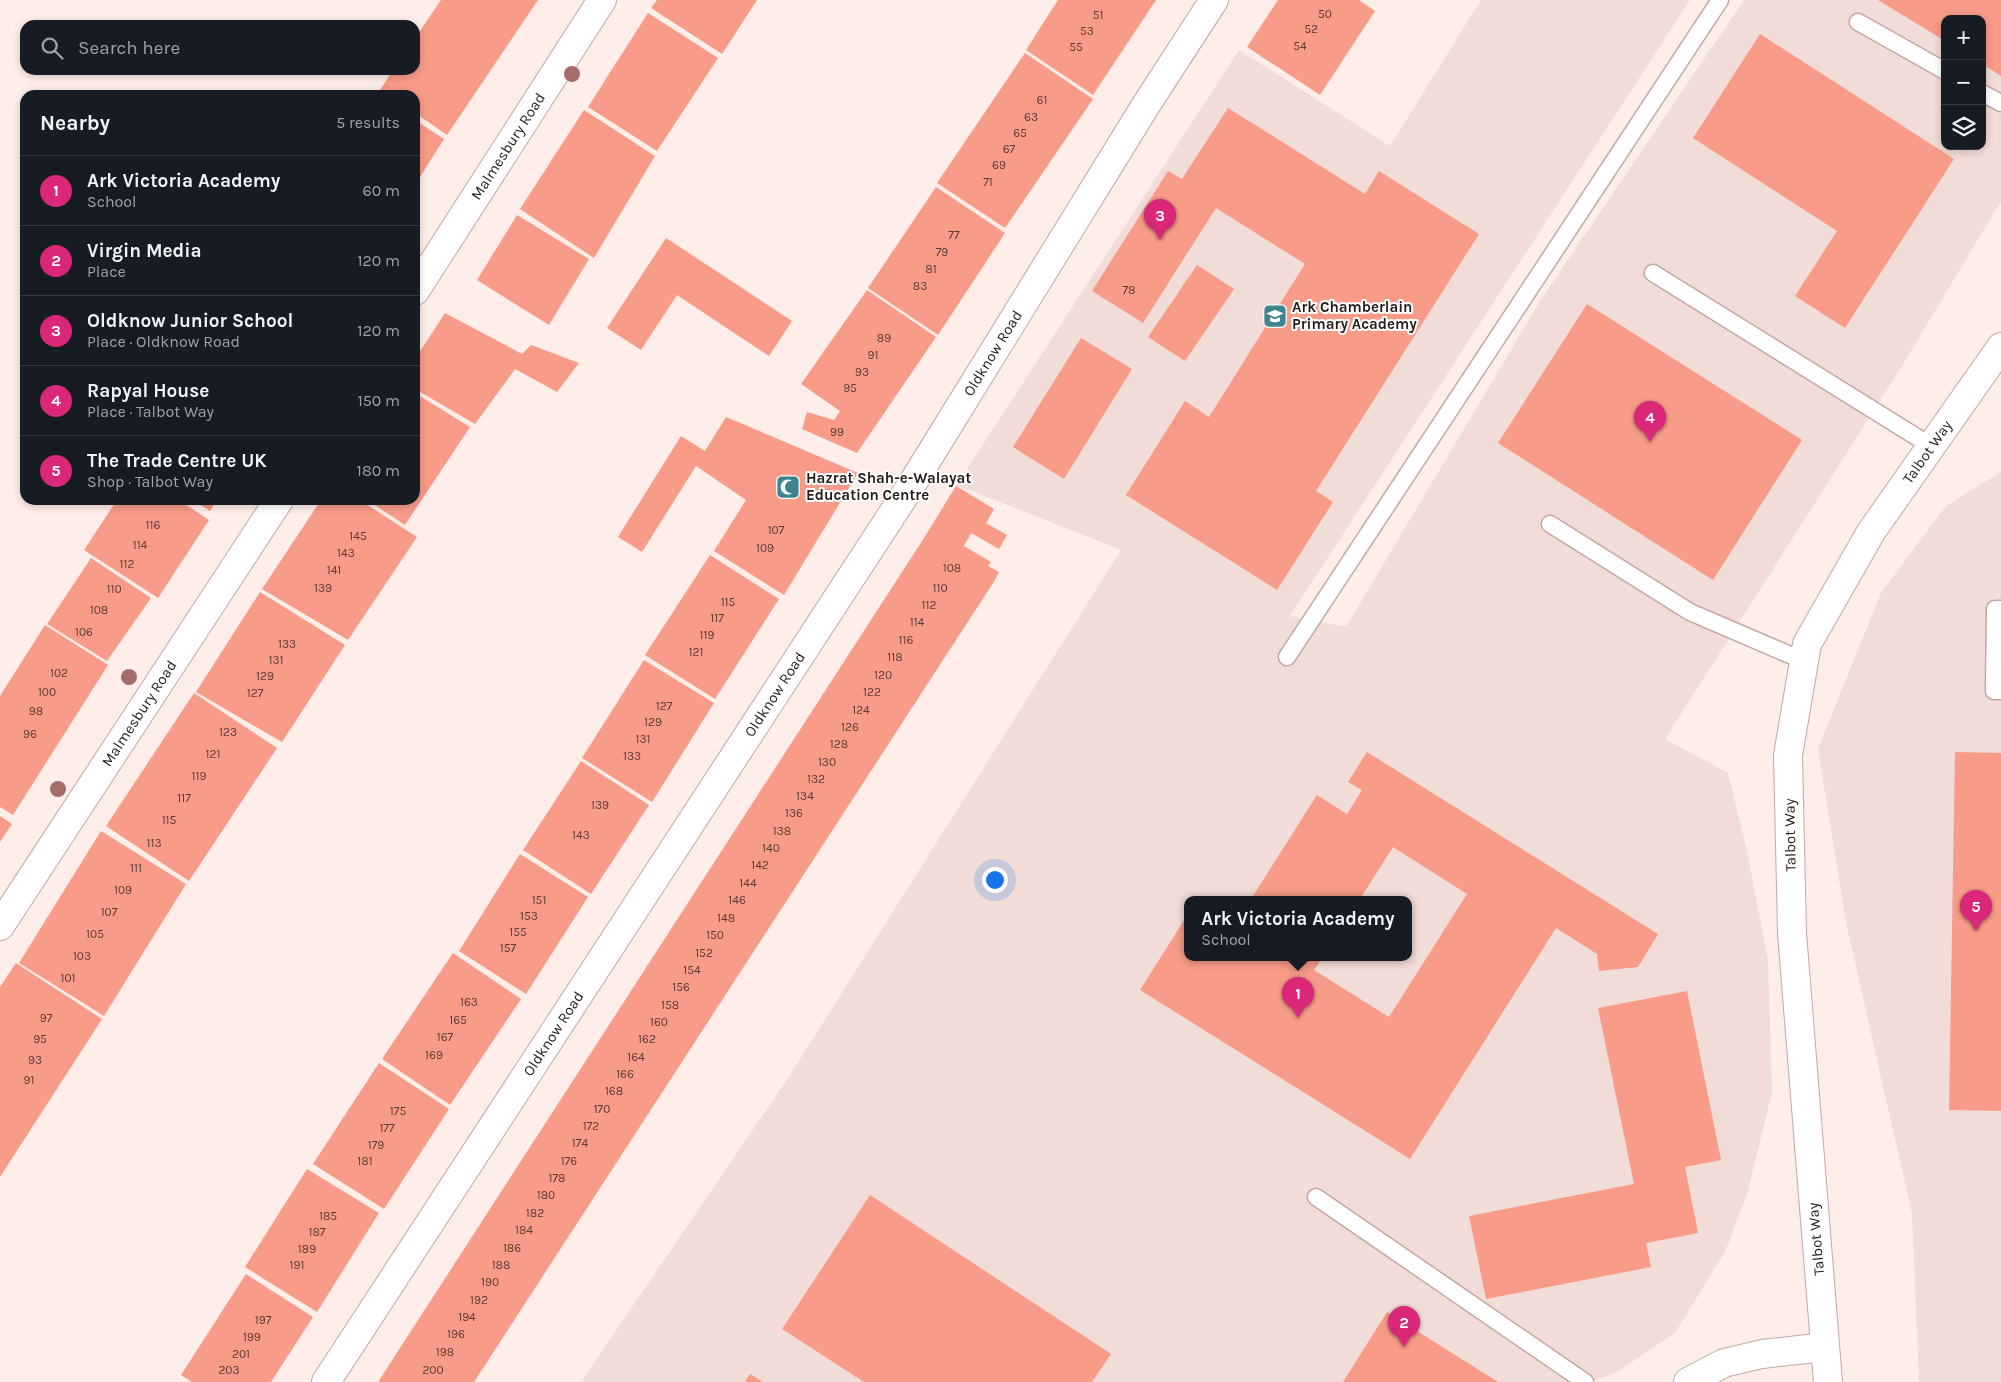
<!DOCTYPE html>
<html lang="en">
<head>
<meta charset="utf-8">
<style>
	body { margin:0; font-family:Karla,sans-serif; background:#242831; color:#f1f3f6 }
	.controls { position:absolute; right:15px; top:15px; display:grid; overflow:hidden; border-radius:10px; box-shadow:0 2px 8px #0003 }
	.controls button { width:45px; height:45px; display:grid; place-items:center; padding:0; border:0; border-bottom:1px solid #363941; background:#171b24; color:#f1f3f6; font:25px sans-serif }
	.you { position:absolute; left:994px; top:879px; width:18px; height:18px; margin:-12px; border:4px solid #fff; border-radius:50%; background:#1a73e8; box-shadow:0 0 0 8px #1a73e833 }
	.badge { display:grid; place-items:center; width:32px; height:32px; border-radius:50%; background:#db2777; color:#fff; font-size:16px; font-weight:700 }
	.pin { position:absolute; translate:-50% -41px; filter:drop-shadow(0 1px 2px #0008) }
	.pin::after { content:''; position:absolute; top:26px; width:18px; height:15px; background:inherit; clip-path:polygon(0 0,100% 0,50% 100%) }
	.popup { position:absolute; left:1184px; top:896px; width:228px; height:65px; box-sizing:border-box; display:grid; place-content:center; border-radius:10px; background:#171b24; filter:drop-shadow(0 1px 4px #0005); font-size:16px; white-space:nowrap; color:#9ea1a6 }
	.popup b { font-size:19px; color:#f1f3f6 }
	.popup::after { content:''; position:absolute; left:50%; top:100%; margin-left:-10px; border:10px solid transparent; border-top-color:#171b24 }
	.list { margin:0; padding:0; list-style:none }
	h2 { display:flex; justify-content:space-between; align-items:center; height:65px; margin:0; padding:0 20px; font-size:21px }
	h2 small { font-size:16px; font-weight:400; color:#9ea1a6 }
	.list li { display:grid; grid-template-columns:32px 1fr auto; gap:15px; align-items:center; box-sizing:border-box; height:70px; padding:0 20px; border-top:1px solid #363941 }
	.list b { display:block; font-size:19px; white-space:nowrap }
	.list p { margin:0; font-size:16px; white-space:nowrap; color:#9ea1a6 }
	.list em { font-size:16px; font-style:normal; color:#9ea1a6 }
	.icon { flex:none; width:28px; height:28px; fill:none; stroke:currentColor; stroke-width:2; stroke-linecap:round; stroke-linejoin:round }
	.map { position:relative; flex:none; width:2001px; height:1382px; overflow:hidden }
	.search { position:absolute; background:#171b24; box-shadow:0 2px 8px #0003; left:20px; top:20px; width:400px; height:55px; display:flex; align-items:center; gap:12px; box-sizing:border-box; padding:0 18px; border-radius:15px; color:#9ea1a6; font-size:19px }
	.panel { position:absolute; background:#171b24; box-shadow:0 2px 8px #0003; left:20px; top:90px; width:400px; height:415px; border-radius:15px }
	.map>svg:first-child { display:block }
	.built { fill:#f2dcd7; fill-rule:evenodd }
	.building { fill:#f89b88 }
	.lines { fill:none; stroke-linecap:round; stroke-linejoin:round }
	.lane-casing { stroke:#c3a8a2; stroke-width:19 }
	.street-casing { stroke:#c3a8a2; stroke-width:30 }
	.secondary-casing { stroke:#c3a8a2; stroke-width:30 }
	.lane { stroke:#fff; stroke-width:16 }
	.street { stroke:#fff; stroke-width:28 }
	.secondary { stroke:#fff; stroke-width:28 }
	.tree { fill:#a46d69 }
	.labels { text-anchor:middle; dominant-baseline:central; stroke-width:4; stroke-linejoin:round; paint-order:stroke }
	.number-label { font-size:12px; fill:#5a3b34 }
	.street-label { font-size:15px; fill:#251b18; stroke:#fff }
	.poi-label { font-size:15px; font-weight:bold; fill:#251b18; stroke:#fff; text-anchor:start }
</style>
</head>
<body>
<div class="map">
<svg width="2001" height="1382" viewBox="0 0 2001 1382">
	<rect width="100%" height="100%" fill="#ffede9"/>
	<!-- built -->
	<path class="built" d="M1481,0H1690L1290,616L1346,627L1540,301L1744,0H2001V201L1899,371L1665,739L1728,773L1747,851L1768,960L1772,1092L1748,1191L1725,1252L1675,1333L1617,1372L1590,1382H581L790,1075L1121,550L972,491L956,486L1239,50L1390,146ZM1945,19H1982V146H1945ZM1188,899H1408V957H1188Z
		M2001,472V1382H1919L1912,1214L1846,923L1818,749L1881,593L1946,506Z"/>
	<!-- building -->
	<path class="building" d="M441,0H538L447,135L415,113V95H387L380,90L393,70H415V38Z
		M657,0H757L722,54L651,8Z
		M1058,0H1156L1093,95L1026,50Z
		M1278,0H1359L1375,11L1320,95L1247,47Z
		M1878,0H2001V76L1982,64V19H1945V41Z
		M648,13L718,58L657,151L588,107Z
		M1760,34L1954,159L1845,328L1795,296L1837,231L1693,138Z
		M1025,53L1093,99L1005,228L937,183Z
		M1228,108L1365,194L1379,171L1479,234L1316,491L1333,502L1277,590L1126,495L1185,401L1209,417L1305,264L1216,208L1143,323L1092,291L1168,171L1182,179Z
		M584,110L655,156L594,258L520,209Z
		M415,120L444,139L415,185Z
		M936,187L1005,233L938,335L868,288Z
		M517,215L589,259L549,325L477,280Z
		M666,238L792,321L769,356L677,295L641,350L607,328Z
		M1197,265L1234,289L1185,361L1148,337Z
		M867,290L936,337L857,453L802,429L807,412L834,420L840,411L801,384Z
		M1587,304L1802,440L1713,580L1498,443Z
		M445,313L522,354L531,345L579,363L557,392L515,369L475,424L415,389V359Z
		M1081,338L1132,369L1064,479L1013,447Z
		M415,393L470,427L405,525L367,500H415Z
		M726,417L858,473L784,595L714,551L746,500L696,466L642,552L618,537L681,436L705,451Z
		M956,486L994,509L986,523L1007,535L999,549L971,533L964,546L991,562L988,566L999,572L995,580L474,1382H378L924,538Z
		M117,500H179L209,520L158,598L84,550Z
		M193,500H217L210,511Z
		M321,500H360L417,537L348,640L262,589Z
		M710,555L779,599L715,699L645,655Z
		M91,558L151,598L107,661L47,624Z
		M260,592L345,645L282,742L196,692Z
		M45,625L108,665L13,815L0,807V696Z
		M644,660L714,703L652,802L582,758Z
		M194,693L277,748L189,881L106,826Z
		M1367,752L1658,934L1638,967L1599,971L1597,954L1556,928L1410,1159L1140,990L1188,914V957H1323L1314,970L1389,1017L1467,894L1393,847L1360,899H1251L1317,795L1347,814L1362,790L1348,782Z
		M1955,752L2001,753V1111L1949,1110Z
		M581,761L649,805L591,894L523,850Z
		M0,816L12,824L0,842Z
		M101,831L186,884L104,1016L19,963Z
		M520,854L588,897L526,994L459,951Z
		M453,953L521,999L450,1105L382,1059Z
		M16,963L102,1019L0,1177V987Z
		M1687,991L1721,1160L1685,1167L1698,1233L1646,1243L1651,1267L1486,1299L1469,1216L1634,1184L1598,1008Z
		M379,1063L449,1109L384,1209L313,1164Z
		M307,1169L379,1213L317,1312L245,1267Z
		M870,1195L1111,1354L1092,1382H864L782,1329Z
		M246,1274L313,1317L271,1382H192L181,1375Z
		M1387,1312L1498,1382H1343Z
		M750,1374L763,1382H745Z"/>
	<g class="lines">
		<!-- lane casing -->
		<g class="lane-casing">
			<path id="lane" d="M1858,22L1945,71
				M1982,93L2001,103
				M1653,273L1931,446
				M1550,524L1690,612L1804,661
				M2001,609H1995L1994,691H2001
				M1287,657L1720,0
				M1316,1197L1585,1382"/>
		</g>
		<!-- street casing -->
		<g class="street-casing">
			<g id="street">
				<path id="s1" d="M415,291L602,0"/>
				<path id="s2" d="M0,926L279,500"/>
				<path d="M1688,1382L1724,1363L1762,1354L1825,1347"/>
				<path id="s3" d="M1828,1382L1792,933L1788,755L1807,644L1871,532L2001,347"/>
			</g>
		</g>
		<!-- secondary casing -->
		<g class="secondary-casing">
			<g id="secondary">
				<path id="s4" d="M326,1382L912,484L1146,105L1214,0"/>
			</g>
		</g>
		<!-- lane -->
		<use href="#lane" class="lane"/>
		<!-- street -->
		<use href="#street" class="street"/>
		<!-- secondary -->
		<use href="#secondary" class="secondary"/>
	</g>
	<!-- trees -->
	<g class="tree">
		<circle cx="572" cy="74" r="8"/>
		<circle cx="129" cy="677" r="8"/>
		<circle cx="58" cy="789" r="8"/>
	</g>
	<!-- icons -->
	<defs>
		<g id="school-square" transform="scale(1.25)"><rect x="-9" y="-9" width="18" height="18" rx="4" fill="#3e8390" stroke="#fff"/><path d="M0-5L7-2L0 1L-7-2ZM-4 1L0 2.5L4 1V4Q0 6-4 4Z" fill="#fff"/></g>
		<g id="mosque-square" transform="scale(1.25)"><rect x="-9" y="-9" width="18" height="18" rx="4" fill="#3e8390" stroke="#fff"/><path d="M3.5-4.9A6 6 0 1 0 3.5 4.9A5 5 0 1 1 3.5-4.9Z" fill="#fff"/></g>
	</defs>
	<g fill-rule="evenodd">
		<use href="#school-square" x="1275" y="316"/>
		<use href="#mosque-square" x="788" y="487"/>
	</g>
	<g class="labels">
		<!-- number labels -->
		<g class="number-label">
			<text x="1325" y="14">50</text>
			<text x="1098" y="15">51</text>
			<text x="1311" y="29">52</text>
			<text x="1087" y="31">53</text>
			<text x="1300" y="46">54</text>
			<text x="1076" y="47">55</text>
			<text x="1042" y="100">61</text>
			<text x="1031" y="117">63</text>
			<text x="1020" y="133">65</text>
			<text x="1009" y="149">67</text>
			<text x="999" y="165">69</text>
			<text x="988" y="182">71</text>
			<text x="954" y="235">77</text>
			<text x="942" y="252">79</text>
			<text x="931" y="269">81</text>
			<text x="920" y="286">83</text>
			<text x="1129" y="290">78</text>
			<text x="884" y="338">89</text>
			<text x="873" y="355">91</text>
			<text x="862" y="372">93</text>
			<text x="850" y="388">95</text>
			<text x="837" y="432">99</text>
			<text x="153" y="525">116</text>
			<text x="776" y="530">107</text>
			<text x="358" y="536">145</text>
			<text x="140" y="545">114</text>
			<text x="765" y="548">109</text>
			<text x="346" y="553">143</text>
			<text x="127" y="564">112</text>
			<text x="952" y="568">108</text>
			<text x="334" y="570">141</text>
			<text x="323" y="588">139</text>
			<text x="940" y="588">110</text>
			<text x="114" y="589">110</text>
			<text x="728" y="602">115</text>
			<text x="929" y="605">112</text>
			<text x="99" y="610">108</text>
			<text x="717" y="618">117</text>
			<text x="917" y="622">114</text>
			<text x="84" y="632">106</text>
			<text x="707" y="635">119</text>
			<text x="906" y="640">116</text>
			<text x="287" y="644">133</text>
			<text x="696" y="652">121</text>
			<text x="895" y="657">118</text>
			<text x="276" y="660">131</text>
			<text x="59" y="673">102</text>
			<text x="883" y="675">120</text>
			<text x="265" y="676">129</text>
			<text x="47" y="692">100</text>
			<text x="872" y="692">122</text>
			<text x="255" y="693">127</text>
			<text x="664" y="706">127</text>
			<text x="861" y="710">124</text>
			<text x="36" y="711">98</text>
			<text x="653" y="722">129</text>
			<text x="850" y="727">126</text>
			<text x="228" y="732">123</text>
			<text x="30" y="734">96</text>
			<text x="643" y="739">131</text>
			<text x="839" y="744">128</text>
			<text x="213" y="754">121</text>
			<text x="632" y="756">133</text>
			<text x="827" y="762">130</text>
			<text x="199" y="776">119</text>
			<text x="816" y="779">132</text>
			<text x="805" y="796">134</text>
			<text x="184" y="798">117</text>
			<text x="600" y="805">139</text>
			<text x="794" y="813">136</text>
			<text x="169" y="820">115</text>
			<text x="782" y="831">138</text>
			<text x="581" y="835">143</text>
			<text x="154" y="843">113</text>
			<text x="771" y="848">140</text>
			<text x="760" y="865">142</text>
			<text x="136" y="868">111</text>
			<text x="748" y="883">144</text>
			<text x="123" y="890">109</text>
			<text x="539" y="900">151</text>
			<text x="737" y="900">146</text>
			<text x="109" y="912">107</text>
			<text x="529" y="916">153</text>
			<text x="726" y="918">148</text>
			<text x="518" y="932">155</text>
			<text x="95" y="934">105</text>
			<text x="715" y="935">150</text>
			<text x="508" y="948">157</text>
			<text x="704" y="953">152</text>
			<text x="82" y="956">103</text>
			<text x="692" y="970">154</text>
			<text x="68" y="978">101</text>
			<text x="681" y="987">156</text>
			<text x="469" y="1002">163</text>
			<text x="670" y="1005">158</text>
			<text x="46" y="1018">97</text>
			<text x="458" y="1020">165</text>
			<text x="659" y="1022">160</text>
			<text x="445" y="1037">167</text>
			<text x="40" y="1039">95</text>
			<text x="647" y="1039">162</text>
			<text x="434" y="1055">169</text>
			<text x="636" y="1057">164</text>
			<text x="35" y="1060">93</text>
			<text x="625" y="1074">166</text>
			<text x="29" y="1080">91</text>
			<text x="614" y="1091">168</text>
			<text x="602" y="1109">170</text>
			<text x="398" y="1111">175</text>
			<text x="591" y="1126">172</text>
			<text x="387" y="1128">177</text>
			<text x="580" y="1143">174</text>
			<text x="376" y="1145">179</text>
			<text x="365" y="1161">181</text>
			<text x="569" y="1161">176</text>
			<text x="557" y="1178">178</text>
			<text x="546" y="1195">180</text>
			<text x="535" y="1213">182</text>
			<text x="328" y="1216">185</text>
			<text x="524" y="1230">184</text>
			<text x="317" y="1232">187</text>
			<text x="512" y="1248">186</text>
			<text x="307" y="1249">189</text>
			<text x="297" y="1265">191</text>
			<text x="501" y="1265">188</text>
			<text x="490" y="1282">190</text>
			<text x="479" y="1300">192</text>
			<text x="467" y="1317">194</text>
			<text x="263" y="1320">197</text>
			<text x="456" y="1334">196</text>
			<text x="252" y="1337">199</text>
			<text x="445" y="1352">198</text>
			<text x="241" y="1354">201</text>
			<text x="229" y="1370">203</text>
			<text x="433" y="1370">200</text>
		</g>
		<!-- street labels -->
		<g class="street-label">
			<text stroke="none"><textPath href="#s1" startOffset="172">Malmesbury Road</textPath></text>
			<text stroke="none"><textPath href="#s4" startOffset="1226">Oldknow Road</textPath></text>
			<text stroke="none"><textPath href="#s3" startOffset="968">Talbot Way</textPath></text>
			<text stroke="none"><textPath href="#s4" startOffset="821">Oldknow Road</textPath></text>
			<text stroke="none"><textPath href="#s2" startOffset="254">Malmesbury Road</textPath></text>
			<text transform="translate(1790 835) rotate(-91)">Talbot Way</text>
			<text stroke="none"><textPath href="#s4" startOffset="416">Oldknow Road</textPath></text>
			<text transform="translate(1816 1239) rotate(-95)">Talbot Way</text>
		</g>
		<!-- poi labels -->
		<g class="poi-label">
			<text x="1292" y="307">Ark Chamberlain<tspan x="1292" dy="17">Primary Academy</tspan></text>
			<text x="806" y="478">Hazrat Shah-e-Walayat<tspan x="806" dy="17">Education Centre</tspan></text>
		</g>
	</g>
</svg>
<div class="controls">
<button>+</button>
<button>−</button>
<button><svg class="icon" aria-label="layers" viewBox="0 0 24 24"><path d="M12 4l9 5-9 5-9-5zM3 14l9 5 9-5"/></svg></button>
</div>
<div class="you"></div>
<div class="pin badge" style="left:1298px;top:1018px">1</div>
<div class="popup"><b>Ark Victoria Academy</b>School</div>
<div class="pin badge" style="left:1404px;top:1347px">2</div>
<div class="pin badge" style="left:1160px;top:240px">3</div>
<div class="pin badge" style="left:1650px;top:442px">4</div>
<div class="pin badge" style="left:1976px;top:931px">5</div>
<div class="search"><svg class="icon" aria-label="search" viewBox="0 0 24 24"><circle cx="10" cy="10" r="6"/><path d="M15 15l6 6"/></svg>Search here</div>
<section class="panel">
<h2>Nearby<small>5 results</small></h2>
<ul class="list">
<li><span class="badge">1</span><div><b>Ark Victoria Academy</b><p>School</p></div><em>60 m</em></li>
<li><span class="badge">2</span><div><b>Virgin Media</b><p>Place</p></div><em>120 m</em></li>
<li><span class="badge">3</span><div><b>Oldknow Junior School</b><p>Place · Oldknow Road</p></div><em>120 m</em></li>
<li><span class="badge">4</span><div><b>Rapyal House</b><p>Place · Talbot Way</p></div><em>150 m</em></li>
<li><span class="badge">5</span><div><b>The Trade Centre UK</b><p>Shop · Talbot Way</p></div><em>180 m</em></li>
</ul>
</section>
</div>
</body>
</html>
